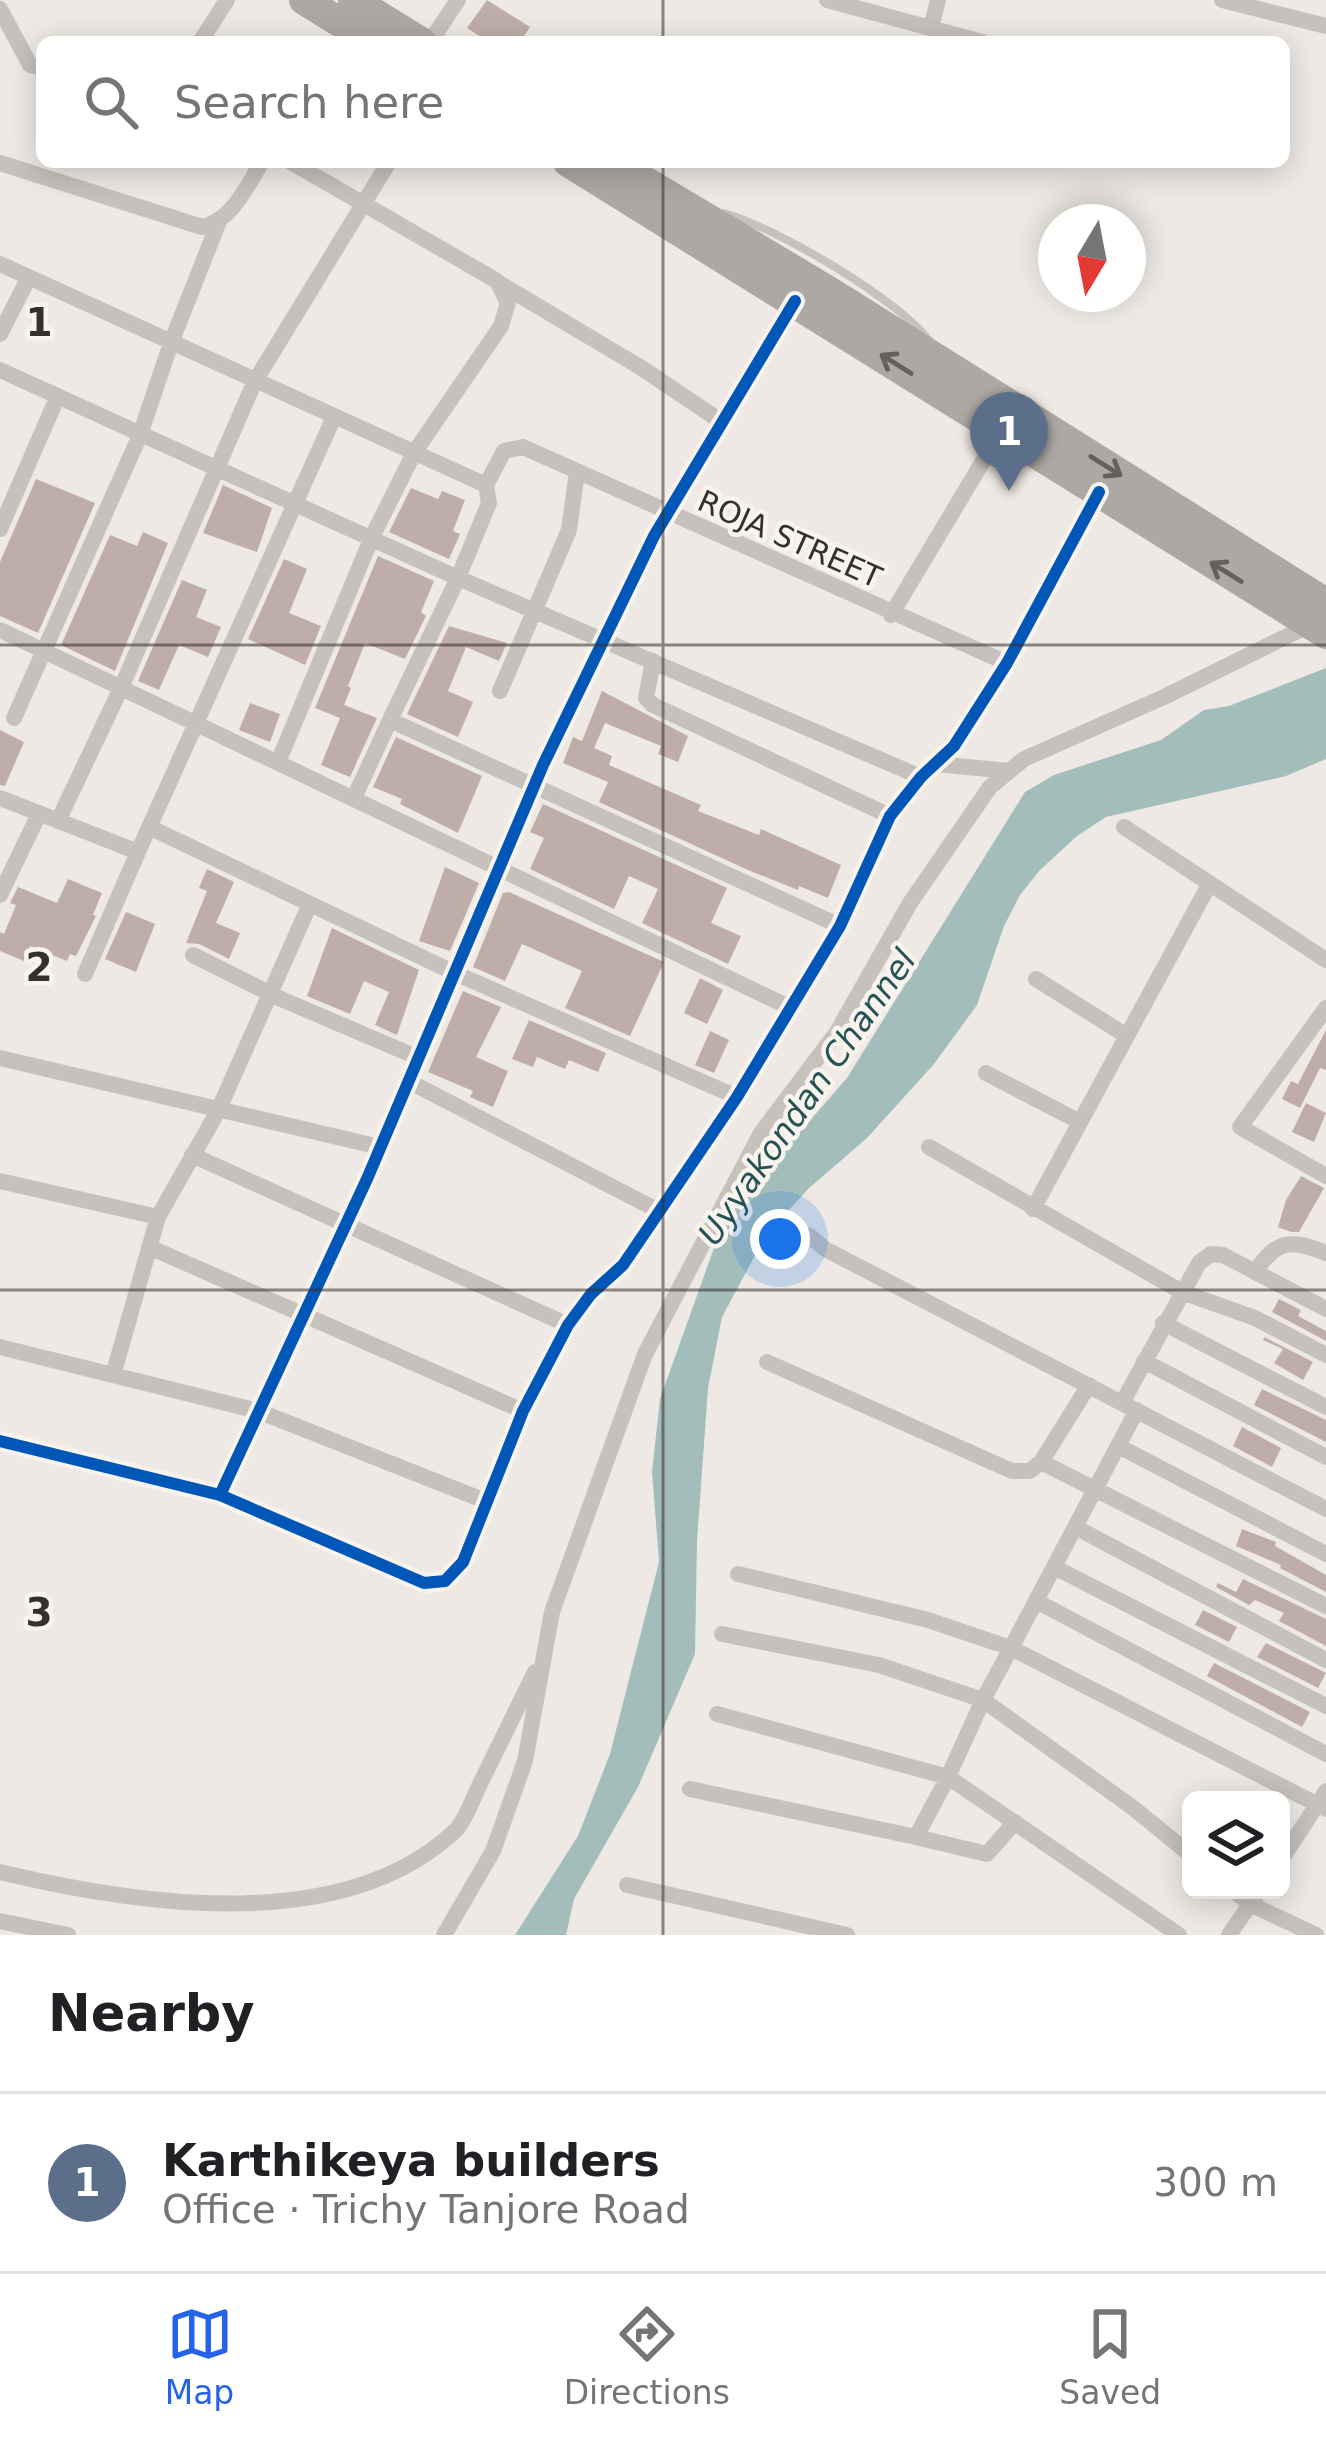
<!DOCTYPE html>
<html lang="en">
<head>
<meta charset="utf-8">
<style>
	body { margin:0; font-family:"DejaVu Sans",sans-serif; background:#f6f6f6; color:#202124 }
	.controls { position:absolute; right:36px; bottom:36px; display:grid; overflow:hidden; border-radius:18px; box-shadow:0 6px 30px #0003 }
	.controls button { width:108px; height:108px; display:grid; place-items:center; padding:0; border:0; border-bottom:3px solid #e0e0e0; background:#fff; color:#202124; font:60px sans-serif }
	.compass { position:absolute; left:1038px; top:204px; width:108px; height:108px; border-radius:50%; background:#fff; box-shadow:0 6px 30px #0003; rotate:190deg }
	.you { position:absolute; left:780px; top:1239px; width:42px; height:42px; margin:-30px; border:9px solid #fff; border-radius:50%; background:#1a73e8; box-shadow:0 0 0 18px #1a73e833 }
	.badge { display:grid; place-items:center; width:78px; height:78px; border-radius:50%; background:#2563eb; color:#fff; font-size:39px; font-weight:700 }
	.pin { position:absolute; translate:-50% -99px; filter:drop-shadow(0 3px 6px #0008) }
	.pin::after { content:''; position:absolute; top:63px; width:42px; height:36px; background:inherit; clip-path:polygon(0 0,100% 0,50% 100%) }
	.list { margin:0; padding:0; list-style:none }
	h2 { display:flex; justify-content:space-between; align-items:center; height:156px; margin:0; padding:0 48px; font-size:51px }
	h2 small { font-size:39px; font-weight:400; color:#757577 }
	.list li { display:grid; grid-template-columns:78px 1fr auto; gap:36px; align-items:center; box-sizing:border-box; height:180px; padding:0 48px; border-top:3px solid #e0e0e0 }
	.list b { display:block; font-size:45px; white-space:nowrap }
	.list p { margin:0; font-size:39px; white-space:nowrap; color:#757577 }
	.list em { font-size:39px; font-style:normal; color:#757577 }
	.icon { flex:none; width:66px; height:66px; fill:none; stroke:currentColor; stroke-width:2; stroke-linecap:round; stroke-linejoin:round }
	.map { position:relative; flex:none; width:1326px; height:1935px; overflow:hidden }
	.search { position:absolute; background:#fff; box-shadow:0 6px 30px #0003; left:36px; right:36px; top:36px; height:132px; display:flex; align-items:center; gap:30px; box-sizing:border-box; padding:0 42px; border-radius:18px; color:#757577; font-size:45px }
	.sheet { height:336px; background:#fff }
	nav { display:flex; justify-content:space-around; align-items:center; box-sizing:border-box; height:168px; border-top:3px solid #e0e0e0; background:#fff; font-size:33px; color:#757577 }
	nav a { display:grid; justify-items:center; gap:6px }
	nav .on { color:#2563eb }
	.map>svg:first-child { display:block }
	.water { fill:#a3bdbb }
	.building { fill:#bfaea8 }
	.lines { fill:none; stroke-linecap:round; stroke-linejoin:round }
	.lane { stroke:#c7c1bd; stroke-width:8 }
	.street { stroke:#c7c1bd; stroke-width:16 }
	.highway { stroke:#ada8a3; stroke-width:30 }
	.cycleway-casing { stroke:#f8f3ed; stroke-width:20 }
	.cycleway { stroke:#0057b8; stroke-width:12 }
	.oneway { stroke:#665f5b }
	.grid { fill:none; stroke:#372f2b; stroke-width:3; stroke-opacity:0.55 }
	.labels { text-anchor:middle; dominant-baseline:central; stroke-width:9; stroke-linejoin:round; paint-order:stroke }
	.street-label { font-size:30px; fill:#372f2b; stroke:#f8f3ed }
	.water-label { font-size:33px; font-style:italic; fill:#255254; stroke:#f8f3ed }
	.grid-label { font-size:39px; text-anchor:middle; font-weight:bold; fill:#372f2b; stroke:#f8f3ed; stroke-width:9; stroke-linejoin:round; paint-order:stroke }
</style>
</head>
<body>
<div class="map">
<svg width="1326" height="1935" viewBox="0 0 1326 1935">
	<rect width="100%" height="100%" fill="#eee9e4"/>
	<!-- water -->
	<path class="water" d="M1326,668V759L1286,776L1106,817L1077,836L1040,870L1020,895L1004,926L977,1005L934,1064L867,1138L808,1189L766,1235L722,1317L708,1388L697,1541L695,1654L638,1787L574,1899L566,1935H515L578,1836L610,1754L659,1562L652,1472L660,1399L714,1248L739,1202L847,1078L1025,792L1054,775L1161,740L1204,710L1229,706Z"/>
	<!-- building -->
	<path class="building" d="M487,0L530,27L520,42H489L467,28Z
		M36,479L95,503L38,633L0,616V562Z
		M223,485L272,508L257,552L203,533Z
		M411,488L438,499L442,491L465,500L453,531L460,534L449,559L389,532Z
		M143,532L168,543L115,671L61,645L110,535L137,546Z
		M378,556L434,581L421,612L426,616L405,659L365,643L348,686L351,688L344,705L377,718L350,777L321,765L340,718L315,708Z
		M284,559L307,569L289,613L321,626L305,665L248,639Z
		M182,580L207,590L196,617L221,627L208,657L179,645L159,690L138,681Z
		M449,626L507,643L499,661L466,647L448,691L473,702L458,737L407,714Z
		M602,691L688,736L678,762L658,754L661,746L605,723L594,748L612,756L609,765L701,805L698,811L759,835L761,829L841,865L828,898L799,886L798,890L748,870L599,802L608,782L563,763L573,737L582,741Z
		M250,703L280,714L270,742L239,730Z
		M0,730L24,742L5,786L0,785Z
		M396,737L482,776L458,833L400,804L402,799L373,787Z
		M543,804L727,888L711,923L741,936L728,964L642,923L658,889L629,876L614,909L530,869L544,838L530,832Z
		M445,867L479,883L450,951L419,941Z
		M207,869L234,882L216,923L240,933L229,959L199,944L186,943L207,891L199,888Z
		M68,879L102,893L93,915L96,916L76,956L70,954L67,961L30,946L24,961L0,951V932L4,934L16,905L10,903L18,887L57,903Z
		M509,892L664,962L630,1036L565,1008L582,971L522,944L505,981L473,967L503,893Z
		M126,912L155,924L136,972L105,959Z
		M332,928L419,970L397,1035L375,1025L389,992L364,981L350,1014L307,996Z
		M700,978L723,990L707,1024L684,1013Z
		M463,991L501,1007L476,1057L508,1071L493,1107L470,1097L473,1091L428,1072Z
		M529,1020L606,1053L598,1072L569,1060L565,1069L537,1057L533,1067L512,1059Z
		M1326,1030V1070L1320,1068L1300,1108L1282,1099L1291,1081L1298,1084Z
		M710,1031L729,1040L714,1073L695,1065Z
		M1306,1103L1326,1113L1314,1142L1292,1132Z
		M1301,1176L1324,1188L1299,1232H1291L1278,1227L1286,1200Z
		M1279,1299L1301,1310L1298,1316L1326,1331V1341L1272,1312Z
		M1264,1337L1313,1362L1303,1380L1274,1363L1283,1349L1263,1340Z
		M1262,1389L1326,1420V1442L1254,1405Z
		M1242,1427L1281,1448L1272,1467L1233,1446Z
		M1242,1529L1276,1542L1275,1546L1326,1575V1592L1280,1568L1281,1565L1236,1546Z
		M1243,1579L1326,1619V1646L1279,1621L1284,1613L1255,1600L1249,1605L1216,1587L1218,1583L1236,1592Z
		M1203,1610L1237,1627L1229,1642L1195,1625Z
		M1266,1643L1326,1673L1318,1688L1257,1657Z
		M1214,1663L1310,1712L1302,1727L1207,1676Z"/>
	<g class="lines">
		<!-- lane -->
		<path class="lane" d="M724,213C777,228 894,297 929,340"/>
		<!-- street -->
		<path class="street" d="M827,0L982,42
			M1222,0L1326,26
			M0,9L30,65L42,68
			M931,28L938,0
			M200,42L227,0
			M430,42L458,0
			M0,163L202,227C233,220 246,187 262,162
			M0,264L486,485L489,503L458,578L390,720L840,926
			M499,283L640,367L722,422
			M0,334L29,277
			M0,370L458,578L921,777
			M486,485L504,451L523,447L1007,663
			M0,529L57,398
			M891,615L1001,431
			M0,630L791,1008
			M653,661L646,698L653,705L890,816
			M500,691L569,530L577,472
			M14,718L140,435L171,343L218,224
			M279,760L372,537L414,453L501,326L508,303L497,281L291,162
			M936,764L1009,771
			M0,798L138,852L85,974
			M354,798L390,720
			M58,821L121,688L255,381L389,162
			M149,827L457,974L737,1097
			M1124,827L1326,960
			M138,852L334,417
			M0,895L39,814
			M193,955L281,999L419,1058
			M1036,979L1127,1036
			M1326,1008L1240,1127L1326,1176
			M0,1058L380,1147
			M986,1073L1080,1122
			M408,1081L661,1212
			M929,1147L1182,1292L1255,1318L1326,1355
			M192,1155L568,1325
			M0,1181L158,1217
			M1033,1209L1210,883
			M810,1236L825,1249L1326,1509
			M149,1247L523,1411
			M1255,1272C1277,1239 1290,1239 1326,1253
			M1163,1323L1326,1407
			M0,1347L258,1411L488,1502
			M1144,1361L1326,1457
			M767,1362L1012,1471H1030L1041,1462L1089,1385
			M113,1375L158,1217L218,1111L309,906
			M1122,1403L1199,1263L1211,1254L1223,1255L1326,1309
			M1137,1410L1011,1648L1326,1809
			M0,1441L220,1495L424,1583L445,1581L463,1562L523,1411L568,1325L591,1294L623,1265L737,1097L840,926L890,816L921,777L954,746L1007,663L1099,492
			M1118,1446L1326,1554
			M1041,1462L1326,1606
			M220,1495L367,1179L543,765L654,536L795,301
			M1075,1527L1326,1660
			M1054,1567L1326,1706
			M738,1574L928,1620L1011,1648L983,1700L1132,1807L1191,1855
			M1036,1601L1326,1754
			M722,1634L879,1665L983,1700L948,1777L1179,1935
			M690,1789L916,1837L948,1777L717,1714
			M916,1837L987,1854L1015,1822
			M1281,1860L1326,1791
			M0,1872C146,1907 347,1935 457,1829C468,1815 474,1795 482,1780C500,1744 517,1708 535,1672
			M627,1885L847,1935
			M1233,1890L1250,1904L1316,1935
			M0,1921L68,1935
			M444,1935L493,1851L525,1761L552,1612L645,1354L761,1133L837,1032L910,903L990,787L1024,759L1164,697L1316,622
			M1229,1935L1260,1890"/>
		<!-- highway -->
		<path class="highway" d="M304,0L372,42
			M353,0L421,42
			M568,162L1326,634
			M613,162L832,293L1326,603"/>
		<!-- cycleway casing -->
		<g class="cycleway-casing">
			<path id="cycleway" d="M0,1441L220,1495L424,1583L445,1581L463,1562L523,1411L568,1325L591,1294L623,1265L737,1097L840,926L890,816L921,777L954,746L1007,663L1099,492
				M220,1495L367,1179L543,765L654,536L795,301"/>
		</g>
		<!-- cycleway -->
		<use href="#cycleway" class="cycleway"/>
	</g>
	<!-- one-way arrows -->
	<defs><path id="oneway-shaft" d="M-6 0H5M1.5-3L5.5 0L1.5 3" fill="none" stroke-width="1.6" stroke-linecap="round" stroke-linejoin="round" transform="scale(3)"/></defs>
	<g class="oneway">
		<use href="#oneway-shaft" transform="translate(896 364) rotate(-148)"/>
		<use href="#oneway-shaft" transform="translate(1106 466) rotate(32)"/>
		<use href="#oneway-shaft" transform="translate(1226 572) rotate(-148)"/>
	</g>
	<!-- grid -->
	<path class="grid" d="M663,0V42M663,162V1935M0,645H1326M0,1290H1326"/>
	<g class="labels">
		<!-- street labels -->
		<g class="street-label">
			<text transform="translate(790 539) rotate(24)">ROJA STREET</text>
		</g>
		<!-- water labels -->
		<g class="water-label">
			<text transform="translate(807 1097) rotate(-55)">Uyyakondan Channel</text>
		</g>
	</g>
	<g class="grid-label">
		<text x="39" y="336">1</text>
		<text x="39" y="981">2</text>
		<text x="39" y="1626">3</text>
	</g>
</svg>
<div class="controls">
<button><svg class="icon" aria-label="layers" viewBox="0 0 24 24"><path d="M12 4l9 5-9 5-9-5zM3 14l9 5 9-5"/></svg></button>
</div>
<svg class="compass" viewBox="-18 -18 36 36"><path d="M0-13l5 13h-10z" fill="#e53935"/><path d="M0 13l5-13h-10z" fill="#757577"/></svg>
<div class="you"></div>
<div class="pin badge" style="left:1009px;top:491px;background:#5c6f8a">1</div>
<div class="search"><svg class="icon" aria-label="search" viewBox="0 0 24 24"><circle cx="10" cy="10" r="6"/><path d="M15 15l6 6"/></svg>Search here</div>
</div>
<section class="sheet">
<h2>Nearby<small></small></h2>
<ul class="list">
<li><span class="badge" style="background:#5c6f8a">1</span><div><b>Karthikeya builders</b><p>Office · Trichy Tanjore Road</p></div><em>300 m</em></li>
</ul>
</section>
<nav>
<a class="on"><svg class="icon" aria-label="map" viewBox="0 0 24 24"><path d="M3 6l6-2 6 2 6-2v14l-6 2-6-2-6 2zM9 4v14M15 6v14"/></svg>Map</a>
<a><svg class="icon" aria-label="directions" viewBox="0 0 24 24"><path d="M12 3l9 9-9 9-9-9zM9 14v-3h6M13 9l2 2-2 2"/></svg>Directions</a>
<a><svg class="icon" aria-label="saved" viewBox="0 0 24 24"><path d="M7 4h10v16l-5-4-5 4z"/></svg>Saved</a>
</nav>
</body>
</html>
